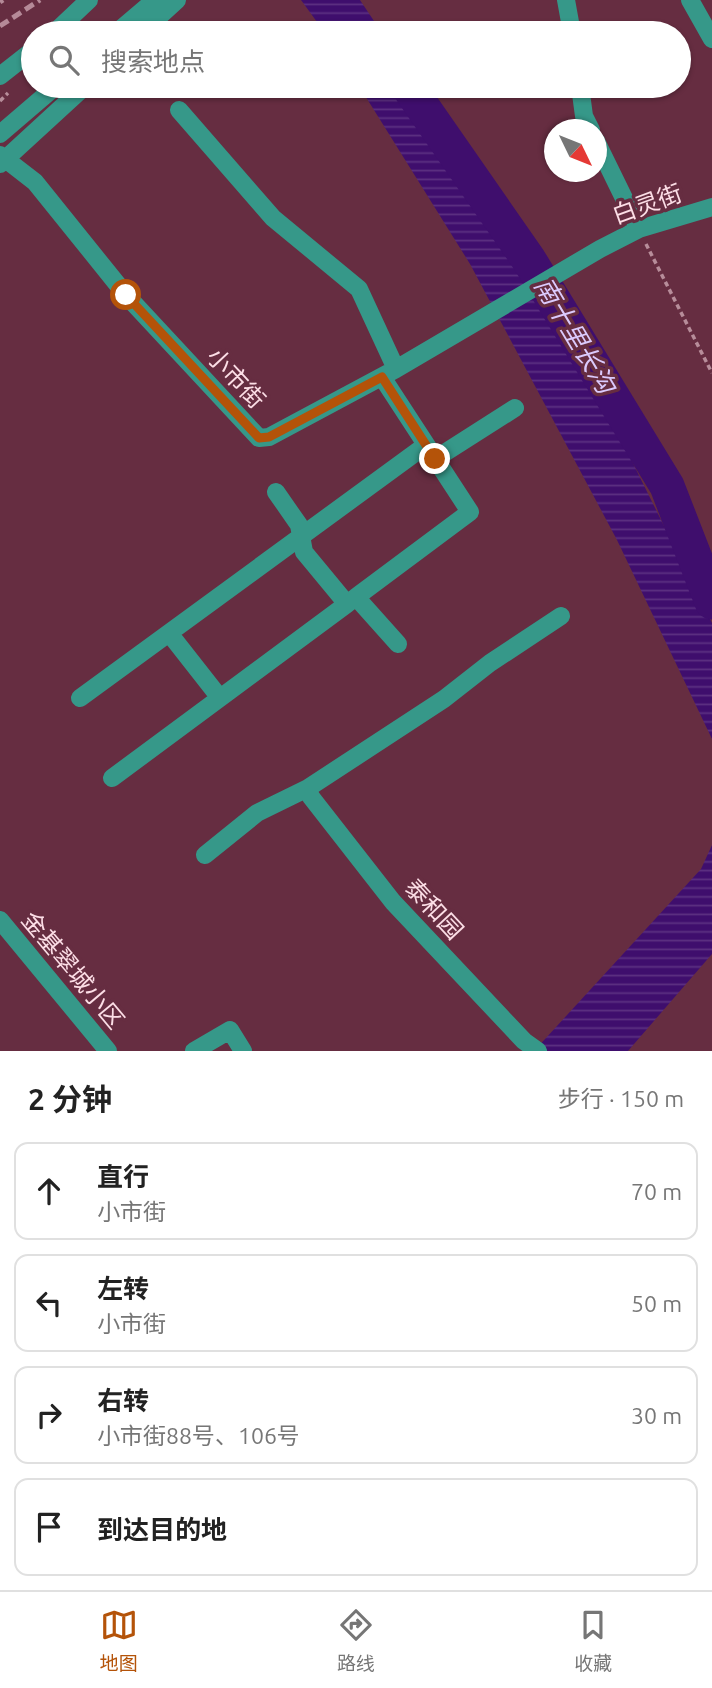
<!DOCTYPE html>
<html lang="zh">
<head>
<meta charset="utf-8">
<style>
	body { margin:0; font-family:Ubuntu,"Noto Sans SC",sans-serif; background:#f2f2f2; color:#222 }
	.compass { position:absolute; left:544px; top:119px; width:63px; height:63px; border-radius:50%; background:#fff; box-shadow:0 2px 5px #0004; rotate:133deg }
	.stop { position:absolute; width:21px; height:21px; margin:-16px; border:5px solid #b45309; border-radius:50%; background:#fff }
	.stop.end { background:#b45309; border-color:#fff; box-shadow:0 2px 7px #0008 }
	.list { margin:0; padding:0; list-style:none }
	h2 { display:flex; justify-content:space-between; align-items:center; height:91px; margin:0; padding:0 28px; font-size:30px }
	h2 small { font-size:23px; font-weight:400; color:#767676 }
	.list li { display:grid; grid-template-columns:46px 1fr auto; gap:21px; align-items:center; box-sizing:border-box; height:98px; margin:0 14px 14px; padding:0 14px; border:2px solid #e0e0e0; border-radius:14px }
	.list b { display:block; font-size:26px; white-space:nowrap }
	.list p { margin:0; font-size:23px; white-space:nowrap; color:#767676 }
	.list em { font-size:23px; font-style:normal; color:#767676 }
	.icon { flex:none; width:38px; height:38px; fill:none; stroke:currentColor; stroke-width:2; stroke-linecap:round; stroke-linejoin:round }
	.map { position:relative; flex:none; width:712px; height:1051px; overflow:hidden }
	.search { position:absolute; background:#fff; box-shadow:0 2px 5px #0004; left:21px; right:21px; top:21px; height:77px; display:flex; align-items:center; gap:18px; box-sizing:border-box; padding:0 24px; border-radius:38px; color:#767676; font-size:26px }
	.sheet { height:539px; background:#fff }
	nav { display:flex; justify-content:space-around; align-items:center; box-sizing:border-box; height:98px; border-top:2px solid #e0e0e0; background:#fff; font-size:19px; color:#767676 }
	nav a { display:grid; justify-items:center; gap:4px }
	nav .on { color:#b45309 }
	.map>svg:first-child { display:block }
	.water { fill:url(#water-rules) }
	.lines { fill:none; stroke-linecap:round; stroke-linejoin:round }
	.river { stroke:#3f0e6d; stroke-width:35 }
	.path { stroke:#b78d9a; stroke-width:3.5; stroke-dasharray:5 3.5; stroke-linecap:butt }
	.minor { stroke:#369889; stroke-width:18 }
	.rail { stroke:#b58a98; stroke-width:5; stroke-dasharray:10 5; stroke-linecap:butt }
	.route { stroke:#b45309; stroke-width:9 }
	.labels { text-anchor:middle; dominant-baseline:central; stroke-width:7; stroke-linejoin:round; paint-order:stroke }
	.street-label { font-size:24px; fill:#fcdee6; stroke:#662d41 }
	.water-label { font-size:26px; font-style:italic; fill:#dbcafd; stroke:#662d41 }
</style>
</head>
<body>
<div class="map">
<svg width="712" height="1051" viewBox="0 0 712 1051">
	<defs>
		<pattern id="water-rules" width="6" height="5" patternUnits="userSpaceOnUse" patternTransform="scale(1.75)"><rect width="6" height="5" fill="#3f0e6d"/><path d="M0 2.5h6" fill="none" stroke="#5c3182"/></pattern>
	</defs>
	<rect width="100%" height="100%" fill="#662d41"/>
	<!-- water -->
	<path class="water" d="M301,0H360L382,33H325Z
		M359,86H417L571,338L712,623V739L617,540L470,264Z
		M712,845V954L628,1051H534L701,869Z"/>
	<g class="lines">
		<!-- river -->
		<path class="river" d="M408,86L529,260L667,486L712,602"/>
		<!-- path -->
		<path class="path" d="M0,101L8,93
			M646,244L712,373"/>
		<!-- minor -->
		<path class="minor" d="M566,0L572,33
			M690,0L712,39
			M54,33L89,0
			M116,33L155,0
			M141,33L177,0
			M0,76L33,50
			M580,86L584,116L591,130
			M179,110L273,218L359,289L396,369
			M0,134L56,86
			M596,141L639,229
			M0,155L35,182L126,295L259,438L269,437L396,369L600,249L639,229L712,207
			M0,164L85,86
			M382,377L470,512L356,597L398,644
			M435,459L515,408
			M276,492L299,525L304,552L347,604L356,597
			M169,633L220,698
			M80,698L426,445
			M112,778L347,604
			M308,788L311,797L393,902L524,1041L538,1051
			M205,855L257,813L308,788L444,699L490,663L561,616
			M0,920L108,1051
			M194,1051L230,1030L243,1051"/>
		<!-- rail -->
		<path class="rail" d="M0,2L3,0
			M0,26L40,0"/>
	</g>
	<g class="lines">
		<!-- route -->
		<path class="route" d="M126,295L259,438L269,437L382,377L435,459"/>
	</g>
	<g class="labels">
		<!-- street labels -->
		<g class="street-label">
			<text transform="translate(647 204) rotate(-20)">白灵街</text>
			<text transform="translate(236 378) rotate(47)">小市街</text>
			<text transform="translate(434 909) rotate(47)">泰和园</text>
			<text transform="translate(73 970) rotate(50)">金基翠城小区</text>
		</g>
		<!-- water labels -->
		<g class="water-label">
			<text transform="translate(575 335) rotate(59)">南十里长沟</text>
		</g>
	</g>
</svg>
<svg class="compass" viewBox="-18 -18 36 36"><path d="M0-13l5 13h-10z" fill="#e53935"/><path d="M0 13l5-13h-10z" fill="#767676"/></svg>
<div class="stop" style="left:126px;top:295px"></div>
<div class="stop end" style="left:435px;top:459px"></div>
<div class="search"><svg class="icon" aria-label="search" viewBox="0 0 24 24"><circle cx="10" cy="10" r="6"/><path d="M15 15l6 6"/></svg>搜索地点</div>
</div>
<section class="sheet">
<h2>2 分钟<small>步行 · 150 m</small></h2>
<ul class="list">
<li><svg class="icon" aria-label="ahead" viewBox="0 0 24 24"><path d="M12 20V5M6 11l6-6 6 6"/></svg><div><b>直行</b><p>小市街</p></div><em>70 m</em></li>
<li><svg class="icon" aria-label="left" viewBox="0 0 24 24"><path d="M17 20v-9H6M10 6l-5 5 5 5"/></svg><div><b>左转</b><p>小市街</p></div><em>50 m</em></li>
<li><svg class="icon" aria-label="right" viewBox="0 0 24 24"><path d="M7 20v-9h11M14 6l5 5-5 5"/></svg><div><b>右转</b><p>小市街88号、106号</p></div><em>30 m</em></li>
<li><svg class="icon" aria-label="arrive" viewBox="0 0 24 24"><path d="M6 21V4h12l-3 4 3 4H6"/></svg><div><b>到达目的地</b></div></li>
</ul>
</section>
<nav>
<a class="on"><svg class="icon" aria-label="map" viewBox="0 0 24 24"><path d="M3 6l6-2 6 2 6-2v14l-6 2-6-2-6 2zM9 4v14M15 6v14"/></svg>地图</a>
<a><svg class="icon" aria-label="directions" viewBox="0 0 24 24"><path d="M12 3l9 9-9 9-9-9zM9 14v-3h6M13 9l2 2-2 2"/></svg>路线</a>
<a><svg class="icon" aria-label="saved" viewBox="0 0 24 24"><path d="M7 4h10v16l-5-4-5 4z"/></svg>收藏</a>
</nav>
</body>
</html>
